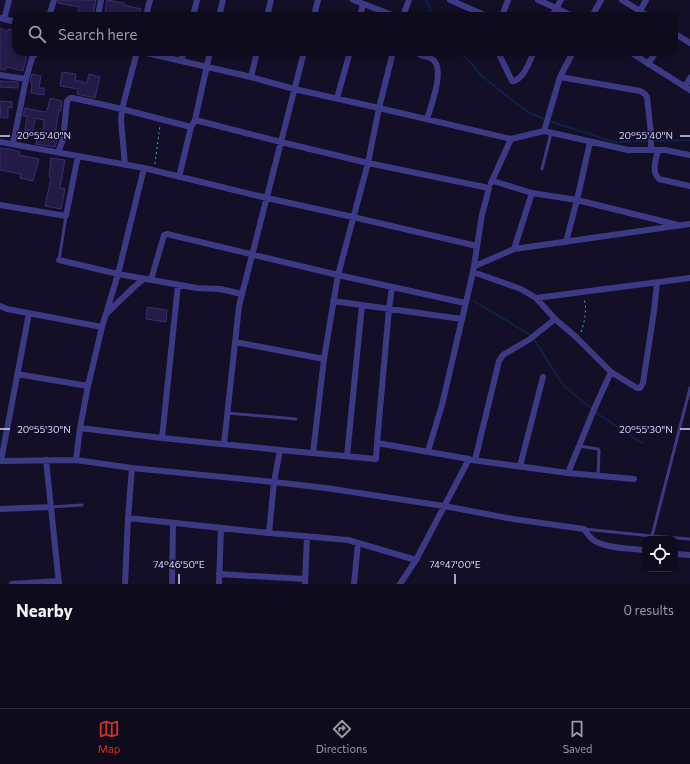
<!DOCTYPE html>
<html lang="en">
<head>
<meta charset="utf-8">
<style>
	body { margin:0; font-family:Commissioner,sans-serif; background:#171425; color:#f1f3f6 }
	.controls { position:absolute; right:12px; bottom:12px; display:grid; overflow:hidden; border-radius:8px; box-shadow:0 2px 6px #0003 }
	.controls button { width:36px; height:36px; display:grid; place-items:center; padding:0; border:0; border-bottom:1px solid #2e2b3b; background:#0e0b1c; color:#f1f3f6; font:20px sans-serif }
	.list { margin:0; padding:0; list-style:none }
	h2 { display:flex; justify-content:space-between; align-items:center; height:52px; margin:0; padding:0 16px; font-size:17px }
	h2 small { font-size:13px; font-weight:400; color:#9b9ba3 }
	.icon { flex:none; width:22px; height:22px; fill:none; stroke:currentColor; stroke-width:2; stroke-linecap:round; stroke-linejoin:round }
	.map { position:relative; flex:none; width:690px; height:584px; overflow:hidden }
	.search { position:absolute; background:#0e0b1c; box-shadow:0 2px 6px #0003; left:12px; right:12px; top:12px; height:44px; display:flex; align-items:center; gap:10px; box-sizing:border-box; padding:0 14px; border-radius:12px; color:#9b9ba3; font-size:15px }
	.sheet { height:124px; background:#0e0b1c }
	nav { display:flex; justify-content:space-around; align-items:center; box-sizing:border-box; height:56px; border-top:1px solid #2e2b3b; background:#0e0b1c; font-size:11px; color:#9b9ba3 }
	nav a { display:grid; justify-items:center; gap:2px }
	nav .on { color:#d93025 }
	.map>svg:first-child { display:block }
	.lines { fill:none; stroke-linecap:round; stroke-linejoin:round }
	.stream { stroke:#0c2248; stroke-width:2 }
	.building { fill:#241b47; stroke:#3b2d73 }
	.path { stroke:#2fb8b0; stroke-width:1; stroke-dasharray:2 3; stroke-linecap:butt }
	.lane { stroke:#3d3a85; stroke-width:3 }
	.street { stroke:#3d3a85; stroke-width:6 }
	.ticks { fill:none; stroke:#d9d4ff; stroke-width:1.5 }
	.ticks-label { font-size:10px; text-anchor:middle; fill:#d9d4ff; stroke:#130f26; stroke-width:3; stroke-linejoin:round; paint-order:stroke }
</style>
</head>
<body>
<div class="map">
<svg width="690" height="584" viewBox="0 0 690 584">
	<rect width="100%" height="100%" fill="#130f26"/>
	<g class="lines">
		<!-- stream -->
		<path class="stream" d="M426,0L433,16
			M460,52L472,64L481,75L503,93L528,112L546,120L614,142L690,140
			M474,301L532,336L563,385L598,414L642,443"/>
	</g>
	<!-- building -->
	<path class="building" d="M58,0H96L94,11H93L92,16H77L79,7L58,3Z
		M107,0L124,3V5L141,9L139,16H125L105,12Z
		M0,28L8,32V29L16,31V52L27,55L23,71L6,67L5,70L0,69Z
		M62,72L76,74L75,80L87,83L89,74L100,77L95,98L77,94L78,89L60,86Z
		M32,74L41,76L39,88H44V95L31,93L32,83L30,82Z
		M0,81L18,82V88L0,87Z
		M50,98L62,101L61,111L59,110L55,135L58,136L55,147L36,144L38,132L43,133L44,120L35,118L33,131L25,130L27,116H23L25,108L45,112L46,111H47Z
		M0,101L12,102V108L8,107V118L0,117L1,106H0Z
		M0,148L10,149L20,152L19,155L39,159L33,181L20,178L21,174L0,170Z
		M51,158L65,160L60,188L65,189L61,209L45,206L51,178L49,177Z
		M147,307L167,310L166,322L146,319Z"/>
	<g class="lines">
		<!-- path -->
		<path class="path" d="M155,164L160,125
			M581,332C585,321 587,310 584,298"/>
		<!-- lane -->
		<path class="lane" d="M542,169L551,133
			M59,260L66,216
			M227,413L296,419
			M579,446L598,449L599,451L598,476
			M51,507L82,505
			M584,529L652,536L690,539
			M652,536L690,388"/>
		<!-- street -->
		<path class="street" d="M353,0L395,16
			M450,0L487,16
			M538,0L556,8L572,16
			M622,0L648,16
			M640,11L646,0
			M49,16L54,0
			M98,16L101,0
			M146,16L150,0
			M193,16L197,0
			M219,16L223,0
			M267,16L271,0
			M314,16L318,0
			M360,16L363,4
			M403,16L409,0
			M502,16L508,0
			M552,16L561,0
			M592,16L601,0
			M0,18L4,19L9,0
			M4,19L16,22
			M674,33L690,43
			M142,52L251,77L294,89L379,108L511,139L544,131L560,77L573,52
			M498,52L512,81H514C525,77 529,62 534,52
			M630,52L690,90
			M420,55C423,56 429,57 432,59C446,67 431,106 427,119
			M181,61L184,52
			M648,64L656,52
			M0,75L26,79
			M251,77L257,52
			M560,77L640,91L645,94L647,97L651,134V150
			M685,87L690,78
			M337,98L350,52
			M195,120L281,142L368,163L489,188L482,215L473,272L442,405L428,451
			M544,131L628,150H665L690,155
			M0,142L144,168L267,198L353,217L477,246
			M13,144L26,79L32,58L37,52
			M658,150C656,160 651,171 659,179L690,186
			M58,152L63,140L67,101L70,98H73L122,109L191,127
			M125,165L121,120L122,109L137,52
			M179,177L191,127L195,120L210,52
			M493,181L532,193L577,200L678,225
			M491,183L511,139
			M0,205L66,216L78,156
			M566,242L577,200L590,142
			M514,249L532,193
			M59,260L118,274L197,288L220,289L242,294
			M475,266L514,249L690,224
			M473,272L521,289L536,298L555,319L576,337L611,372L637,388H640L643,383L654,311L657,283
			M151,280L164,235L167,234L338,275L465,303
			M536,298L690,278
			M333,301L462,319
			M0,306L7,309L102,327
			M106,314L134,287L144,279
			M235,342L324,359
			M17,374L88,386
			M80,428L162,438L280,450
			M162,438L178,285
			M377,443L389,309L392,287
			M224,444L239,306L304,52
			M313,453L324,359L338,275L368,163L379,108L393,52
			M347,456L362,305
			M46,460L59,584
			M76,460L80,428L88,386L102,327L118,274L144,168
			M472,460L568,473L634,479
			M475,460L499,361L503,355L530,339L555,319
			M0,461L76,460L132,468L274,482L326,488L444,506L513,519L584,529C587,533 590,538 595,541C606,548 631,549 645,550
			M1,461L29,313
			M520,466L543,377
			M132,468L128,518L269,533L274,482L280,450L376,459L377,443L469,459L416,560L348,540L269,533
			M568,473L595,407L611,372
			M0,509L51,507
			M675,554L690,555
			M219,574L305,579
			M12,584L59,581
			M125,584L128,518
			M172,584L173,523
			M219,584L221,528
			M305,584L307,536
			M354,584L358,543
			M400,584L416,560"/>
	</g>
	<!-- ticks -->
	<path class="ticks" d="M0,136H10M680,136H690M0,429H10M680,429H690M179,574V584M455,574V584"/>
	<g class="ticks-label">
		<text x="44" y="139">20°55'40"N</text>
		<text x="646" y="139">20°55'40"N</text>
		<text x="44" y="433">20°55'30"N</text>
		<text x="646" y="433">20°55'30"N</text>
		<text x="179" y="568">74°46'50"E</text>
		<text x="455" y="568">74°47'00"E</text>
	</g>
</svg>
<div class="controls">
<button><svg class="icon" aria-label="locate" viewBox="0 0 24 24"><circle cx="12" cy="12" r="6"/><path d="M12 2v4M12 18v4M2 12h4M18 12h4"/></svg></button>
</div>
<div class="search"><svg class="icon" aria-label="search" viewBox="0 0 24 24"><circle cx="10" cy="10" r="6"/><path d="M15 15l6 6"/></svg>Search here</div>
</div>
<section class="sheet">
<h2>Nearby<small>0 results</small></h2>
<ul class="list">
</ul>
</section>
<nav>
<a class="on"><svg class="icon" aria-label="map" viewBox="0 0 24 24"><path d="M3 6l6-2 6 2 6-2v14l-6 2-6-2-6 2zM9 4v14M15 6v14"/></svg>Map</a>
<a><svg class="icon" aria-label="directions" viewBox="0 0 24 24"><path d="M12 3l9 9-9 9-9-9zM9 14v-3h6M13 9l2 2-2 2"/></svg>Directions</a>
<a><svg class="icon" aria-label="saved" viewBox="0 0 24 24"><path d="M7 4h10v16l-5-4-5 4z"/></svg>Saved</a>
</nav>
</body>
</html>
